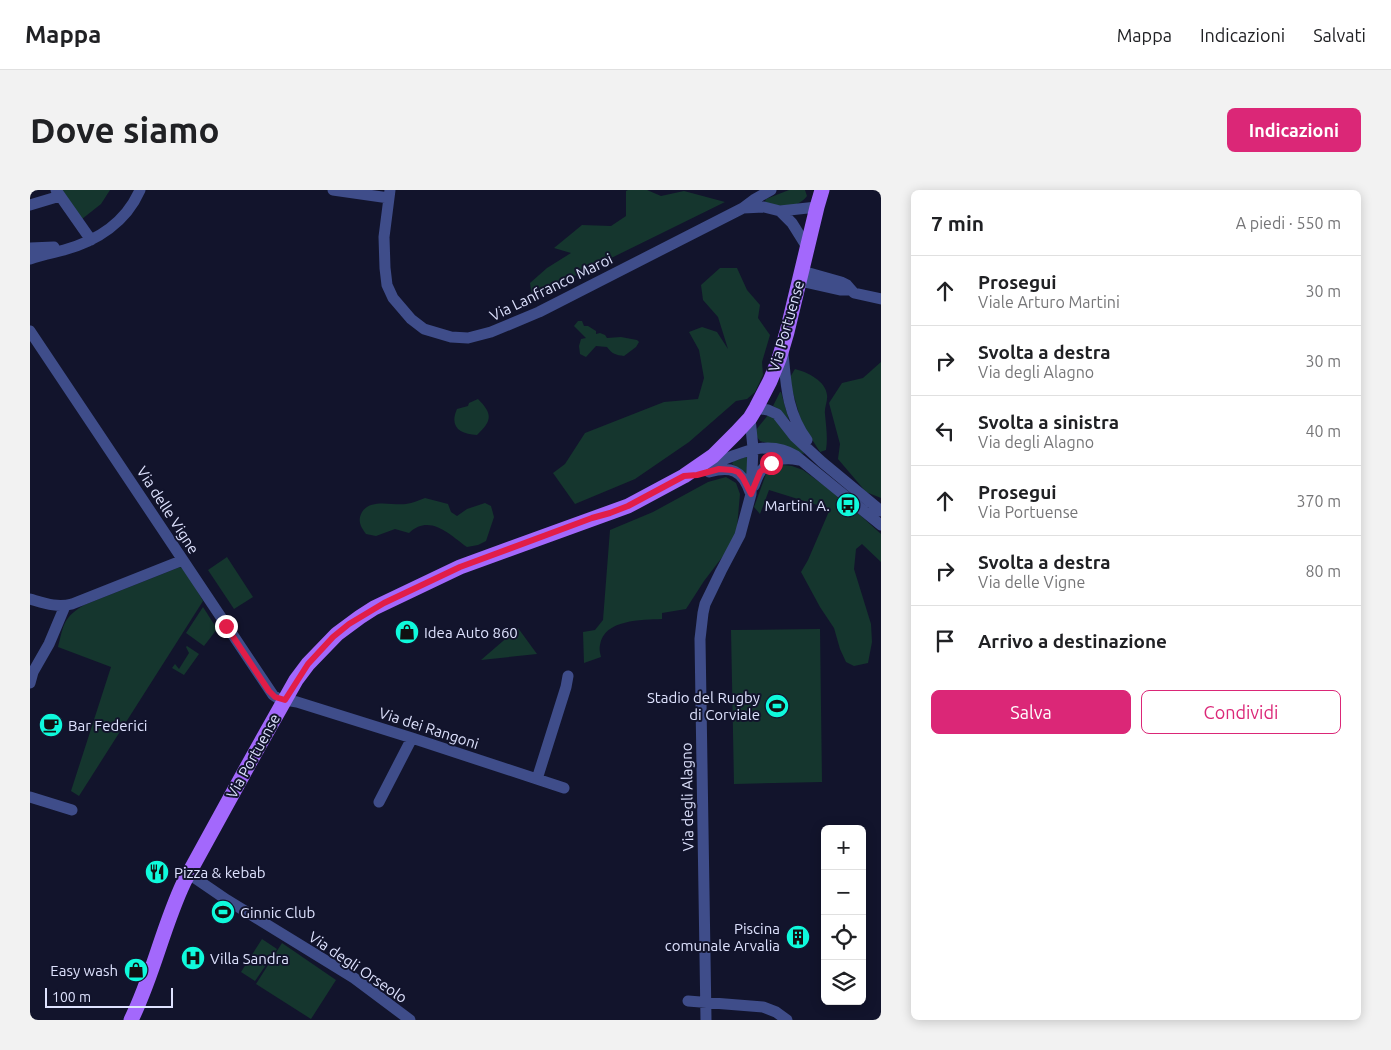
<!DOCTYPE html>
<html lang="it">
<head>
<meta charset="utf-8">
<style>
	body { margin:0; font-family:Ubuntu,sans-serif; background:#f2f2f2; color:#202124 }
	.controls { position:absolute; right:15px; bottom:15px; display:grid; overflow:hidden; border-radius:8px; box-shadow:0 2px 12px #0003 }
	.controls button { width:45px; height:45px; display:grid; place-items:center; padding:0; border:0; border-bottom:1px solid #e0e0e0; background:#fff; color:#202124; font:25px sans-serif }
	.scale { position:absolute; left:15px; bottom:12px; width:128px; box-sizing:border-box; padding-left:5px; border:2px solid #dee2fe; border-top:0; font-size:14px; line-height:18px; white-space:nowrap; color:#dee2fe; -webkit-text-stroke:4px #12142c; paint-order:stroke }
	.stop { position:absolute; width:15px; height:15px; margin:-11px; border:4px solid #e11d48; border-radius:50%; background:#fff }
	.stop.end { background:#e11d48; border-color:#fff; box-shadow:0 1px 5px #0008 }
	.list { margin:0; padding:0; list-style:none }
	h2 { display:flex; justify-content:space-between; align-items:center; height:65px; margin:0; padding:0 20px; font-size:21px }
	h2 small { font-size:16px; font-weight:400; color:#757577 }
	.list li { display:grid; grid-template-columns:32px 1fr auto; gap:15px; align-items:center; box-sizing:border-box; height:70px; padding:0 20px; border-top:1px solid #e0e0e0 }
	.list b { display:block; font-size:19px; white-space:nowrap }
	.list p { margin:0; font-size:16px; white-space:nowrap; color:#757577 }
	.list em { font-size:16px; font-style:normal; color:#757577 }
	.actions { display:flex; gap:10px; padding:15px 20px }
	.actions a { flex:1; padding:11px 0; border:1px solid #db2777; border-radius:8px; text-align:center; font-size:18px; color:#db2777 }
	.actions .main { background:#db2777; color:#fff }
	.icon { flex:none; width:28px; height:28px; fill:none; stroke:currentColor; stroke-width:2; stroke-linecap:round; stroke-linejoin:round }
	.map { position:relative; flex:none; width:851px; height:830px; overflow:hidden; border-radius:8px }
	header { display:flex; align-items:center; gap:30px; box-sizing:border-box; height:70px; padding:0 25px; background:#fff; border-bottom:1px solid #e0e0e0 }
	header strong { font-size:24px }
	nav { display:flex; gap:28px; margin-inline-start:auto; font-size:18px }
	.intro { display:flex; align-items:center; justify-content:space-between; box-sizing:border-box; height:120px; padding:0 30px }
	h1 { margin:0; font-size:35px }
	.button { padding:12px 22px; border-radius:8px; background:#db2777; color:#fff; font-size:18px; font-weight:700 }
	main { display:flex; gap:30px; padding:0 30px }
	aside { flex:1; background:#fff; border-radius:8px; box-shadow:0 2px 12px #0003 }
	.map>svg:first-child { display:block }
	.green { fill:#15362e }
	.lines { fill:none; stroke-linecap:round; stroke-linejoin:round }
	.minor { stroke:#3f4d8a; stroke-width:11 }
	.major { stroke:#a368fc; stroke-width:15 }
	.route { stroke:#e11d48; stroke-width:6 }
	.labels { text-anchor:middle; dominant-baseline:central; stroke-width:4; stroke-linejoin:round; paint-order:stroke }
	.street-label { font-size:15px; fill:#dee2fe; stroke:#12142c }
	.poi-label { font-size:15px; fill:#dee2fe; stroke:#12142c; text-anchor:start }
</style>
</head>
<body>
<header>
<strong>Mappa</strong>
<nav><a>Mappa</a><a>Indicazioni</a><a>Salvati</a></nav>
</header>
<div class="intro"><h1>Dove siamo</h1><a class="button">Indicazioni</a></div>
<main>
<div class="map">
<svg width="851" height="830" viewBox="0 0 851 830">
	<rect width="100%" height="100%" fill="#12142c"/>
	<!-- green -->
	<path class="green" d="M31,0H80L71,14L52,29Z
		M598,0H617L631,6L654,1L695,12L502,107L500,93L517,78L541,63L524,58L552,35L581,36L596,26V1Z
		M759,0H775L777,6C768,19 748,17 735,12L736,9Z
		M690,78H707L717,100L730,115L728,128L740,145L732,172L733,185L725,202L717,209L706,211L659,252L605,289L545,314L523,283L535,274L555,243L634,212L668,209L674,188L669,160L659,142L672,137L687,142L698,159L688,127L673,110L671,95Z
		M548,131H552L554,136H558L566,141V144L570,143L575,145L577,148L591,147L607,150L609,152L606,157L594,166C586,165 582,164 577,157L566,156L556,167L550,164L549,156L551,149L556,148L544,136Z
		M851,172V308L836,302L808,269L810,254L799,213L812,193L833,188Z
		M765,179C777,182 796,191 797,205C798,211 794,218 795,224C796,236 798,248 796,260L790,262L772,234L759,189Z
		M750,202H751L759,230L749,219L743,216Z
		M448,209C463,224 462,231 447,245C430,244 419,237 427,219L438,216L439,213Z
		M738,225H742L774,263V264L730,251L727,247L725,241Z
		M719,266V286L703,275L702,273L704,271Z
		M753,275L762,276L773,280L810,307L851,344V372L832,354L826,359L824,379L841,434L842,452L838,473L824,476L816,472L810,459L804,438L790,417L771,382L778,370L800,319L739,300L730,324L724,317L736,284Z
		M696,287L706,293L710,304L706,349L674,391L656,419L632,423V429C612,430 574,429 570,455C569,459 570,463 571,467L554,473L553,442L565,440L573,430L580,340L623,322L678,292Z
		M395,308L418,314L421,322L427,326L437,319L455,313L461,316L464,327L456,351L448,355L437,357C420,345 400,323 379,343L365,339L346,346L336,344C331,337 327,331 332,322C341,308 363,316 376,314C383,313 389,310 395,308Z
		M197,367L223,407L204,419L178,380Z
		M150,377L155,380L173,411L49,606L41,601L81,477L28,457C34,434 33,428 54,415Z
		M173,417L187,439L174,456L156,443Z
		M488,438L507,464L451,470Z
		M790,439L792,592L704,594L701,440Z
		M157,456L169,464L154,485L142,478L145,474L149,479L159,463L156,457Z
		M232,749L247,759L225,791L211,782Z
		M252,753L306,790L281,829L226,794Z"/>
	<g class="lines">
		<!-- minor -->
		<path class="minor" d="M26,0L61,50
			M303,0L359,8
			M360,0L354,47L355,78L357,95L363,108L381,129L394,139L421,147L438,148L461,142L509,122L713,18L725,9L741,0
			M0,15L30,6
			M713,18L734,17L750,21L787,17
			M750,21L762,33L777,57
			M0,58L24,57
			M0,69C11,65 22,63 34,60C67,51 96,32 110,0
			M772,81L811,92L817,95L824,103L851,109
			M770,91L810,100H821
			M0,141L243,505L249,509L267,512L382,548L534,598
			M753,163C756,195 757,223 777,250
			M726,218L738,220L747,224L765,247L792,272L851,321
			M674,278C703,266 736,247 766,266L851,335
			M679,282C701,276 712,280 720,302
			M724,296C726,291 728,285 731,281C739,270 755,267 768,270
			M0,409C14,413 27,418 42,414L153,370
			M0,493L3,482L19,454L35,416
			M507,589L536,497L538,486
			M0,607L42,620
			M349,612L382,548
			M159,684L197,710L324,788L380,830
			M658,811L733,817L746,822L757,830
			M676,830L670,449L673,423L675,414L691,381L710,345L721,304L723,258L720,228"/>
		<!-- major -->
		<path class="major" d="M101,830C123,786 133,736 154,692L221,570L266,490L278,474L307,444L330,427L344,418L430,377L598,316L654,286L683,266L706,243L720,228L726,218L740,191L749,169L757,142L787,17L792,0"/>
	</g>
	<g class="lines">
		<!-- route -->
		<path class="route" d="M196,436L239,501L245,507L255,510L278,474L303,447L319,434L354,413L430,377L562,328L580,323L598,316L654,286L667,285L689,279L702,280L708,282L713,288L721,304L730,282L741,273"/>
	</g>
	<!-- icons -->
	<defs>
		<g id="bus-disc" transform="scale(1.25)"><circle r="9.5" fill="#0ffadc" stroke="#12142c"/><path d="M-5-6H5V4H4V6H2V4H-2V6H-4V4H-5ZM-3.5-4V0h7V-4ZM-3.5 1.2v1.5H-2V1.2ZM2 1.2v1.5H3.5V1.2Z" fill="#111"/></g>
		<g id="shop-disc" transform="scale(1.25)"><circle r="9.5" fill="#0ffadc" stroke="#12142c"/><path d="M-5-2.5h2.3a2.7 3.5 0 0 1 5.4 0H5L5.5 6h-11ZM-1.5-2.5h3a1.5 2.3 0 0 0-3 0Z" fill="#111"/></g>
		<g id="stadium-disc" transform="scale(1.25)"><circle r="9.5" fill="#0ffadc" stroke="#12142c"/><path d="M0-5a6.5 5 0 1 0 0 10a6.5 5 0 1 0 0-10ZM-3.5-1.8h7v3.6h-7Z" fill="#111"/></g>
		<g id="cafe-disc" transform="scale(1.25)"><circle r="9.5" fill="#0ffadc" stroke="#12142c"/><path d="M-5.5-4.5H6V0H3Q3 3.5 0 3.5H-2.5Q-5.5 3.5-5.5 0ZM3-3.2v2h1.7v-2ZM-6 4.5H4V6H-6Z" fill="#111"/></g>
		<g id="restaurant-disc" transform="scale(1.25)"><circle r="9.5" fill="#0ffadc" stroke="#12142c"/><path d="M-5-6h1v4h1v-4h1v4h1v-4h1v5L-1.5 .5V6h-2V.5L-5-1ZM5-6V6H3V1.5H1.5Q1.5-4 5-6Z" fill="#111"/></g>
		<g id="building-disc" transform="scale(1.25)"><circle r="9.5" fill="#0ffadc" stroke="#12142c"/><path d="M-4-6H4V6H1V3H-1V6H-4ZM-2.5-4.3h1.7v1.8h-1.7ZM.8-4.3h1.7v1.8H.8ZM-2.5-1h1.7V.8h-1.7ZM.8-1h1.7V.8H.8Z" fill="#111"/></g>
		<g id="hospital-disc" transform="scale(1.25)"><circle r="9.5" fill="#0ffadc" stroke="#12142c"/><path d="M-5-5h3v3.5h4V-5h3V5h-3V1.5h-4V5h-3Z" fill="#111"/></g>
	</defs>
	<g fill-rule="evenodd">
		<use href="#bus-disc" x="818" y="315"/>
		<use href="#shop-disc" x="377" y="442"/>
		<use href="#stadium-disc" x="747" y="516"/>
		<use href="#cafe-disc" x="21" y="535"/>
		<use href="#restaurant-disc" x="127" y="682"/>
		<use href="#stadium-disc" x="193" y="722"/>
		<use href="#building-disc" x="768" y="747"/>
		<use href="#hospital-disc" x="163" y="768"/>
		<use href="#shop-disc" x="106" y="780"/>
	</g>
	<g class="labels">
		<!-- street labels -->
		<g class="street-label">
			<text transform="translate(521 97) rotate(-26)">Via Lanfranco Maroi</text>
			<text transform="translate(756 136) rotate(-74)">Via Portuense</text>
			<text transform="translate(138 320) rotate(57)">Via delle Vigne</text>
			<text transform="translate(399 538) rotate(18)">Via dei Rangoni</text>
			<text transform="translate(223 566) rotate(-61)">Via Portuense</text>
			<text transform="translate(657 607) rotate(-91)">Via degli Alagno</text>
			<text transform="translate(328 777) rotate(34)">Via degli Orseolo</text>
		</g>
		<!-- poi labels -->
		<g class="poi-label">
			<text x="800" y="315" text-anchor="end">Martini A.</text>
			<text x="394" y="442">Idea Auto 860</text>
			<text x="730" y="507" text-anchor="end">Stadio del Rugby<tspan x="730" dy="17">di Corviale</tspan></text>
			<text x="38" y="535">Bar Federici</text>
			<text x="144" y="682">Pizza &amp; kebab</text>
			<text x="210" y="722">Ginnic Club</text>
			<text x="750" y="738" text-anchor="end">Piscina<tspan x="750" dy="17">comunale Arvalia</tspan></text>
			<text x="180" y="768">Villa Sandra</text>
			<text x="88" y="780" text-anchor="end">Easy wash</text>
		</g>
	</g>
</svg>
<div class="controls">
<button>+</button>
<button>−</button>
<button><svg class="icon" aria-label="locate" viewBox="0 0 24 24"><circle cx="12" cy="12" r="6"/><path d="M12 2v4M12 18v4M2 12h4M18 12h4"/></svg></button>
<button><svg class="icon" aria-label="layers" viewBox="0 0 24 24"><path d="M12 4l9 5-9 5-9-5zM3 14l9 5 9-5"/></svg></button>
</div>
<div class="scale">100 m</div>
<div class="stop" style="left:741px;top:273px"></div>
<div class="stop end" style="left:196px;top:436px"></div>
</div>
<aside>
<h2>7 min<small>A piedi · 550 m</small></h2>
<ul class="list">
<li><svg class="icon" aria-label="ahead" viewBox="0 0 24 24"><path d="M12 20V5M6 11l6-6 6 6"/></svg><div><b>Prosegui</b><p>Viale Arturo Martini</p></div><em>30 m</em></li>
<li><svg class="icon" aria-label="right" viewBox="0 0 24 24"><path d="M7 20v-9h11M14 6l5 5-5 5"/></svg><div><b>Svolta a destra</b><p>Via degli Alagno</p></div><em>30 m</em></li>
<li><svg class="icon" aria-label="left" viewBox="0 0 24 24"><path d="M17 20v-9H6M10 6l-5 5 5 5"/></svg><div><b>Svolta a sinistra</b><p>Via degli Alagno</p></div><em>40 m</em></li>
<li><svg class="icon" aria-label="ahead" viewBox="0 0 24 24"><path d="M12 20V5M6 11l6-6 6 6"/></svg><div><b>Prosegui</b><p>Via Portuense</p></div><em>370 m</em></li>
<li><svg class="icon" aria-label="right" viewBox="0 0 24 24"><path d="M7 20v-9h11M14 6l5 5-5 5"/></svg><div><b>Svolta a destra</b><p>Via delle Vigne</p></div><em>80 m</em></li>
<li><svg class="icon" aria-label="arrive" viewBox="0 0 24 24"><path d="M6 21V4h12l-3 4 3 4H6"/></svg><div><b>Arrivo a destinazione</b></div></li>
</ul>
<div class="actions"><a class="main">Salva</a><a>Condividi</a></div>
</aside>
</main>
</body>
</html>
